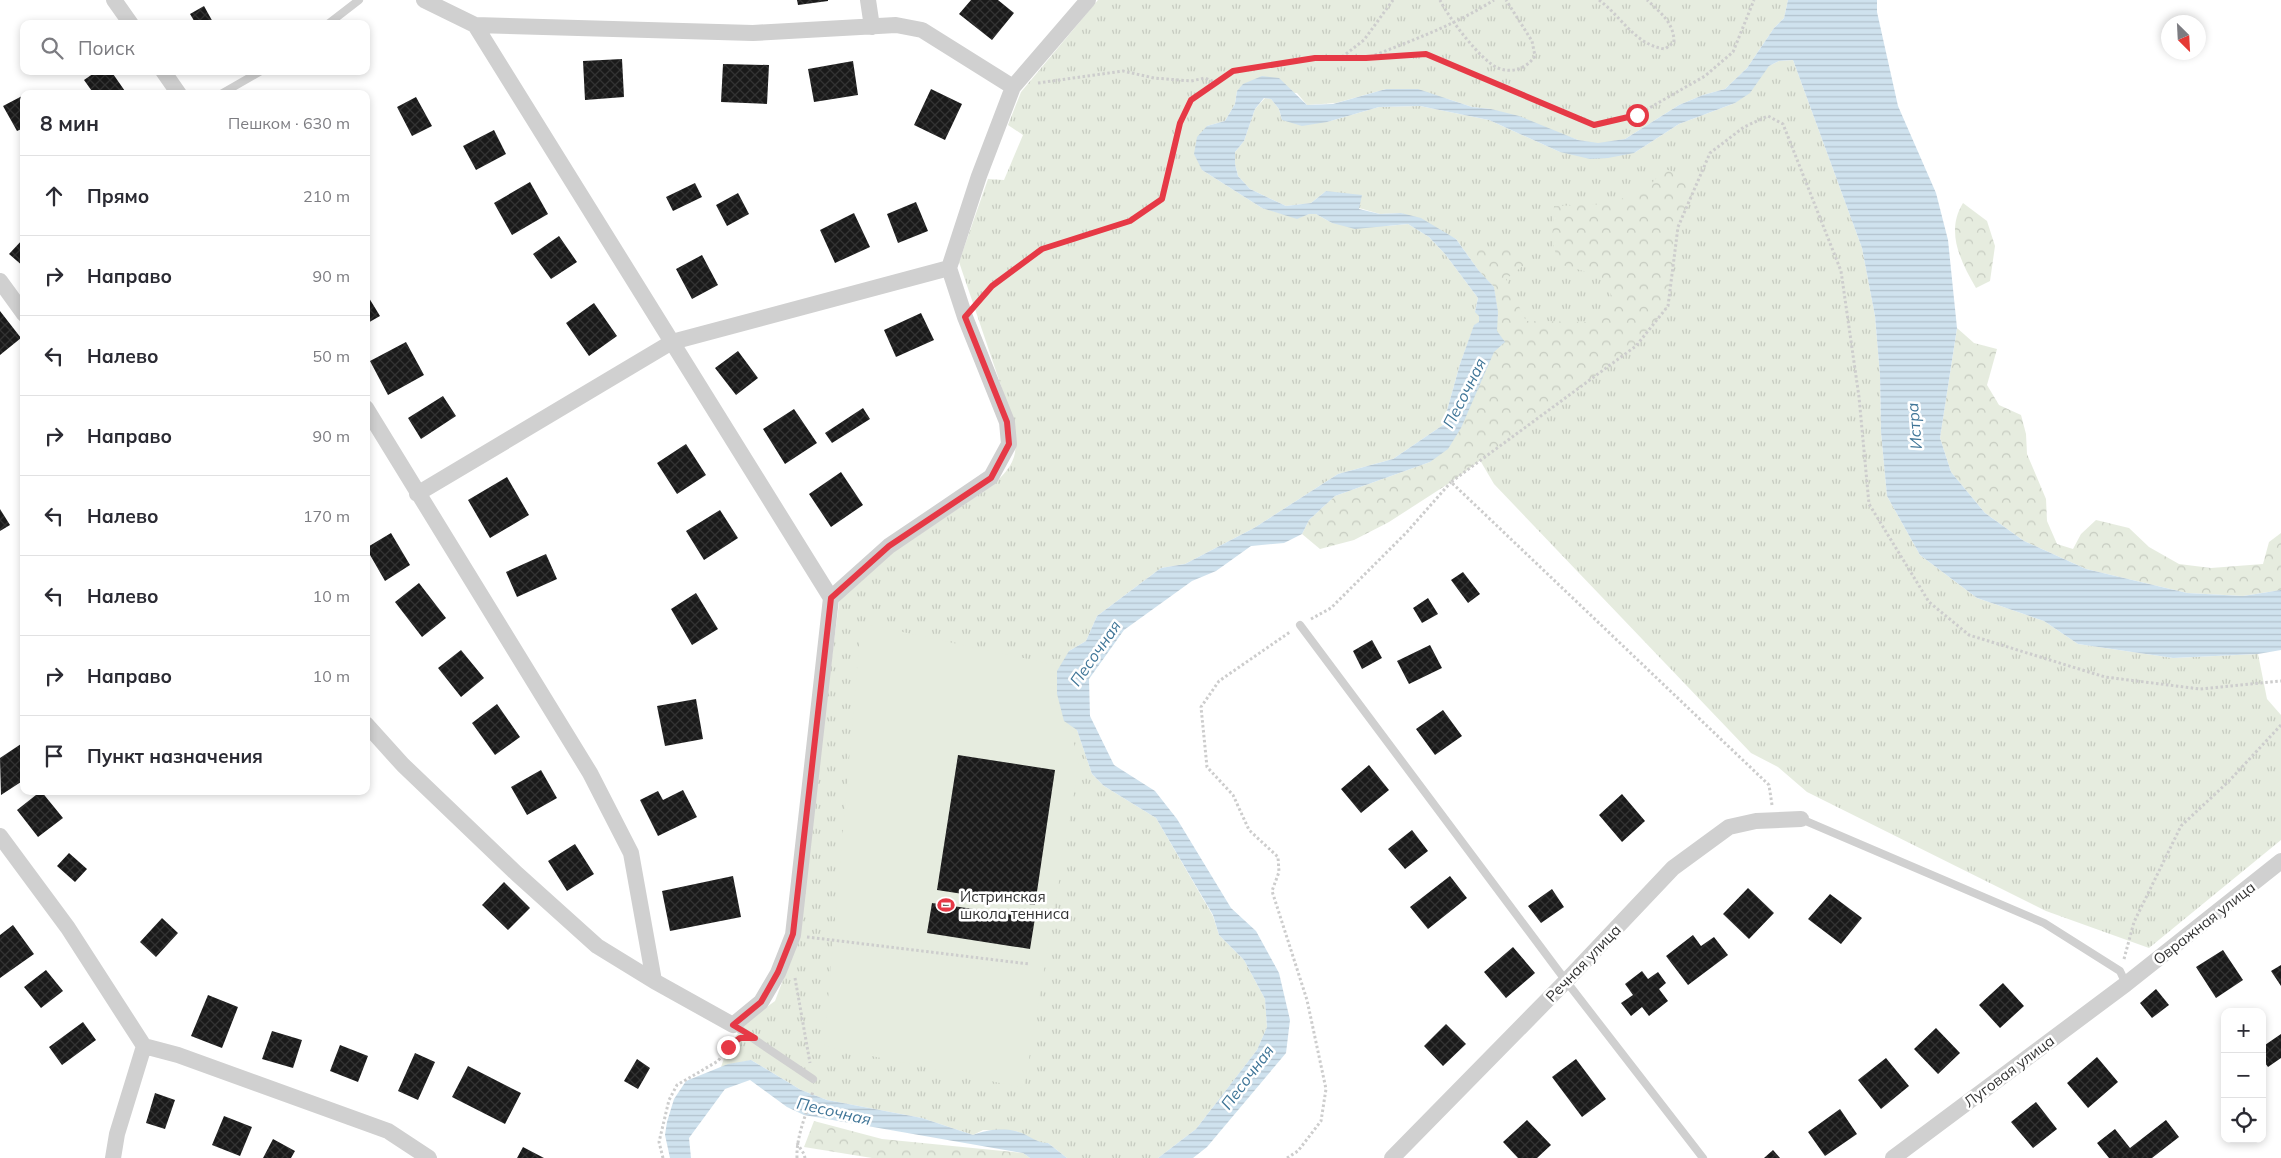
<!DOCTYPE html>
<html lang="ru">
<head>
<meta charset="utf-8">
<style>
	body { margin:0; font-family:Mulish,sans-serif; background:#f2f2f3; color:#2b2b33 }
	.controls { position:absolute; right:15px; bottom:15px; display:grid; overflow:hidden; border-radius:10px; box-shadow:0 2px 8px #0003 }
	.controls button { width:45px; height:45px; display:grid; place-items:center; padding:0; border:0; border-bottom:1px solid #e1e1e2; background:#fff; color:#2b2b33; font:25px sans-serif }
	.compass { position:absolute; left:2161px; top:15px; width:45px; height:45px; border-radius:50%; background:#fff; box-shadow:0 2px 8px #0003; rotate:156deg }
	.stop { position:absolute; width:15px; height:15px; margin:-11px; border:4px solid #e63946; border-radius:50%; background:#fff }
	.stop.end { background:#e63946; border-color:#fff; box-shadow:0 1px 5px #0008 }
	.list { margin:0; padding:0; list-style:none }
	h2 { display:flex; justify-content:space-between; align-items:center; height:65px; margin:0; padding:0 20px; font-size:21px }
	h2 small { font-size:16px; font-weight:400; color:#7c7c81 }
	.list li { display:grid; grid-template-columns:32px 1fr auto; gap:15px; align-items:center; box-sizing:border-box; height:80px; padding:0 20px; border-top:1px solid #e1e1e2 }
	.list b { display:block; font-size:19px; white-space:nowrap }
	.list em { font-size:16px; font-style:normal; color:#7c7c81 }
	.icon { flex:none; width:28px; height:28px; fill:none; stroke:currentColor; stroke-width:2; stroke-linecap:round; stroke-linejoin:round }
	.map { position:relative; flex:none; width:2281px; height:1158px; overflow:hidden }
	.search { position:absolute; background:#fff; box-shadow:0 2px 8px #0003; left:20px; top:20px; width:350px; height:55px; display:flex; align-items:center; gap:12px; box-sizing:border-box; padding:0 18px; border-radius:10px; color:#7c7c81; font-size:19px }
	.panel { position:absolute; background:#fff; box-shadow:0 2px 8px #0003; left:20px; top:90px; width:350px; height:705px; border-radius:10px }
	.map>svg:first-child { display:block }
	.grass { fill:url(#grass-tufts) }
	.forest { fill:url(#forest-crowns) }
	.pitch { fill:#e6ecdf }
	.water { fill:url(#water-rules) }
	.building { fill:url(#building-cross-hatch) }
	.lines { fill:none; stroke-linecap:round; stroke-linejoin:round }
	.path { stroke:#cdcdcd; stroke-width:3; stroke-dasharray:2.5 2.5; stroke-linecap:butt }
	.service { stroke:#d0d0d0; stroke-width:8 }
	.minor { stroke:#d0d0d0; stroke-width:16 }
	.route { stroke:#e63946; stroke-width:6 }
	.labels { text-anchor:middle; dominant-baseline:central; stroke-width:5; stroke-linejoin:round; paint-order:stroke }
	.poi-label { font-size:15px; fill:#333; stroke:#fff; text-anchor:start }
	.street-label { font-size:15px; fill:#333; stroke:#fff }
	.water-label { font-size:16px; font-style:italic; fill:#3f7597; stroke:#fff }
</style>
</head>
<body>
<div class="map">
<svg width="2281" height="1158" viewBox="0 0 2281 1158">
	<defs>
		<pattern id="grass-tufts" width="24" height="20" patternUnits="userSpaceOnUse" patternTransform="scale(1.25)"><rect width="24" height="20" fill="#e6ecdf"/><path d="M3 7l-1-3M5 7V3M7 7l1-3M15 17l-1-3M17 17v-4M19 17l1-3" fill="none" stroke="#c6cbc0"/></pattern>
		<pattern id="forest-crowns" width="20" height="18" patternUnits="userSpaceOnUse" patternTransform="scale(1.25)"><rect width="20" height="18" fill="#e6ecdf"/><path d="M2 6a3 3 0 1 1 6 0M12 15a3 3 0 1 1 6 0" fill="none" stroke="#c6cbc0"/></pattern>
		<pattern id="water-rules" width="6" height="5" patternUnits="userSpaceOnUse" patternTransform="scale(1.25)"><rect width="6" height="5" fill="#cfe2ee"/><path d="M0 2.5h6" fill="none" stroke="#b2c2cd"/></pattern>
		<pattern id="building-cross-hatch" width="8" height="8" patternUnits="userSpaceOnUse" patternTransform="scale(1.25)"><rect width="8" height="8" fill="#1a1a1a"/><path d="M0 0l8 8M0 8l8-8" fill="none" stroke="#333"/></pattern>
	</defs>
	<rect width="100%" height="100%" fill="#fff"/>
	<!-- grass -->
	<path class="grass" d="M1098,0H1788L1784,18L1774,28L1747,68L1725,89L1703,95L1679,105L1625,139L1598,144L1578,140L1491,109L1472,107L1448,99L1386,89L1336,103L1307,105L1297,93L1237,91L1235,104L1225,121L1207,126L1202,170L1262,208L1297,218L1309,214H1316L1332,223L1387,226L1408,224L1429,237L1445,254L1478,298L1475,311L1479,315V322L1474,326L1460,364L1443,425L1393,459L1338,474L1254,528L1185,564L1161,568L1097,616L1086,641L1069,651L1077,730L1092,774L1104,786L1156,818L1213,916L1219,935L1244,960L1265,999L1267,1027L1257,1050L1196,1129L1158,1158H1067L1048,1143H1040L1016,1131L983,1130L973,1135L922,1118L827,1100L801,1090L751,1060L721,1067L728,1047L745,1023L775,1001L786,972L796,929L840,596L846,584L993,485C1016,463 1018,455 1014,424L959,262L988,179L1004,180L1023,135L1008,125L1021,92Z
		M1793,60L1862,248L1875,316L1880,375L1881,432L1887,496L1920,555L1977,598L2044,621L2078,644L2173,658L2258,654L2267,699L2281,715V840L2149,948L2046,911L1807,792L1778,767L1751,753L1494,484L1461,428L1497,331L1498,312L1494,287L1479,271L1456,239L1401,213L1380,214L1359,208V200L1326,191L1311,203L1286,206L1250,189L1238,176L1235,164V152L1244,141L1255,109L1265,98L1271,99L1279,109L1282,120L1327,122L1379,107L1420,106L1489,120L1560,152L1634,153L1679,124L1735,103L1769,66L1779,61Z"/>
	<!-- forest -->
	<path class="forest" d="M1665,169L1699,180L1678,227L1668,306L1636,346L1451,482L1389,522L1354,540L1320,549L1302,534L1309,520L1335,496L1430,462L1461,428L1494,352L1498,312L1494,287L1479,271L1464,248L1519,249L1524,265L1506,279L1526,321L1586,322L1614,300L1601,276L1559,264L1552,241L1554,206L1611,204L1651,184Z
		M1963,203L1987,221L1995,246L1990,281L1976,288C1961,262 1945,232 1963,203Z
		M1957,328L1974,343L1997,349L1987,385L1999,405L2021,415L2026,434L2027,454L2046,499L2047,521L2057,544L2073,549L2081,534L2096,520L2129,528L2149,547L2179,564L2211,568L2263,564L2269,542L2281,533V590L2243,596L2187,593L2086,569L2024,541L1985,513L1951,472L1940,438Z
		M814,1121L882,1139L1023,1153L1030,1158H872L804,1147Z"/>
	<!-- pitch -->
	<path class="pitch" d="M861,623L1055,665L1079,764L1024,1088L824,1046Z"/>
	<!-- water -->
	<path class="water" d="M1788,0H1877V12L1898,106L1936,193L1948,240L1957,328L1940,438L1951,472L1985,513L2024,541L2086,569L2187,593L2243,596L2281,590V650L2258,654L2173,658L2078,644L2044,621L1977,598L1920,555L1887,496L1881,432L1880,375L1875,316L1862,248L1793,60L1779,61L1769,66L1750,93L1735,103L1679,124L1634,153L1608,158L1590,159L1560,152L1489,120L1420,106L1379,107L1327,122L1302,126L1282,120L1279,109L1271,99L1264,98L1255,109L1244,141L1235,152V164L1238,176L1250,189L1286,206L1311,203L1326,191L1362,195L1359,209L1380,214L1401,213L1421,218L1456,239L1479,271L1494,287L1498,312L1497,331L1505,342L1494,352L1461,428L1448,449L1430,462L1335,496L1309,520L1302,534L1284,543L1251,546L1216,571L1192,581L1124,630L1089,679L1090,716L1114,765L1155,791L1177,819L1231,908L1256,931L1279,973L1290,1020L1286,1053L1207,1147L1193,1158H1158L1196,1129L1257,1050L1267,1027L1265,999L1244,960L1219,935L1213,915L1156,818L1104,786L1092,774L1077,730L1064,721L1057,694V671L1069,651L1086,641L1097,616L1161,568L1185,564L1254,528L1338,474L1393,459L1443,425L1460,364L1474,325L1479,322V316L1475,312L1478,298L1445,254L1429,237L1408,224L1355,229L1332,223L1316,214H1309L1297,219L1262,208L1202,170L1194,154L1197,137L1207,126L1225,121L1235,104L1237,91L1243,84L1262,76L1279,78L1307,105L1333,104L1386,89H1418L1472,107L1491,109L1519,116L1578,140L1598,143L1625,139L1679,105L1703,95L1725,89L1747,68L1774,28L1784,18Z
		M751,1060L801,1090L827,1100L922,1118L973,1135C985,1130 1002,1128 1015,1131C1027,1133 1035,1143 1048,1143L1067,1158H1030L1023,1153L804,1115L787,1107L750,1080L725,1089L689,1138L691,1158H670L665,1135L667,1122L674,1099L686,1081L728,1064Z"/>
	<!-- building -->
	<path class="building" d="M797,0H828V1L798,5Z
		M971,0H998L1014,13L992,40L959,14Z
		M204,6L214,24H196L190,14Z
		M622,59L624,97L585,100L583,61Z
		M853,61L858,95L814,102L808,69Z
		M723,64L769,65L767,104L721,102Z
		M97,71H111L127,94H94L84,80Z
		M931,89L962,104L945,140L914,125Z
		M24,95V128L17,131L3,106Z
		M416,97L432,126L412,136L397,107Z
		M494,130L506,154L476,170L463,146Z
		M530,182L548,214L512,235L494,203Z
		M695,183L702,197L673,211L666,197Z
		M738,193L749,214L727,226L716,205Z
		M916,202L928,231L898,243L887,214Z
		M854,213L870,247L835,263L820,230Z
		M559,236L577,262L551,279L533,254Z
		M24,238V267L9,254Z
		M702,255L718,285L692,299L676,269Z
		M366,293L380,316L366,324Z
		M594,303L617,336L589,356L566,323Z
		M0,311L21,338L0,355Z
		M921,313L934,340L896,357L884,330Z
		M406,342L424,375L388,395L370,361Z
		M738,351L758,378L736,395L715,368Z
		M443,396L456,416L421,439L408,418Z
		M863,408L870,419L832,443L825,433Z
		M794,409L817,443L785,464L763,429Z
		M686,444L706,475L677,494L657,463Z
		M841,472L863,505L831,527L809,494Z
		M507,477L529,515L490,538L468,500Z
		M0,509L10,525L0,531Z
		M720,510L738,538L704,560L686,531Z
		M391,533L410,565L385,581L366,548Z
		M546,554L557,579L517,597L506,572Z
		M1463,572L1480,594L1468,603L1451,580Z
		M419,583L446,618L422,637L395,602Z
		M696,593L718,629L692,645L671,609Z
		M1428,598L1438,614L1422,623L1413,608Z
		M1372,640L1382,658L1362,669L1353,651Z
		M1430,645L1442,668L1409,684L1397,661Z
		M461,650L484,678L461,697L438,668Z
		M696,699L703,739L665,746L657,706Z
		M497,704L520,737L495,755L472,723Z
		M1443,710L1462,736L1435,755L1416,729Z
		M24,742V780L1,795L0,758Z
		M958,755L1055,770L1035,905L937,890Z
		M1369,765L1389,790L1361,813L1341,789Z
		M541,770L557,798L527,815L511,787Z
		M683,790L697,817L658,836L640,800L658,791L663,800Z
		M41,791L63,818L38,837L17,810Z
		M1622,794L1645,821L1622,842L1599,815Z
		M1412,830L1428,851L1405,869L1388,849Z
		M575,844L594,874L567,891L548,861Z
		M69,853L87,869L75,882L57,866Z
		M733,876L741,917L670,931L662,891Z
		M1450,876L1467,898L1428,929L1410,907Z
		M504,882L530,908L508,930L482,905Z
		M1748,888L1774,913L1749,939L1723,914Z
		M1552,889L1564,907L1541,923L1528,906Z
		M1830,894L1862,918L1841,944L1808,919Z
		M932,903L1035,918L1030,949L927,933Z
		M162,918L178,933L156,957L140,942Z
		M13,925L34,954L0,978V935Z
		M1693,935L1701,946L1714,937L1728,955L1688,985L1666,956Z
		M1513,947L1535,973L1506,998L1484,972Z
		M2223,950L2243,980L2216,998L2196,967Z
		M2281,965V986L2271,971Z
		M46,970L63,991L41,1008L24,987Z
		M1642,971L1648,979L1658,972L1666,983L1659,989L1668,1001L1649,1016L1642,1007L1631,1016L1621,1003L1633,995L1625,984Z
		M2003,983L2024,1006L2000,1028L1979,1005Z
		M2156,989L2169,1005L2152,1018L2140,1003Z
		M208,995L238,1007L222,1048L191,1036Z
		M83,1022L96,1040L62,1065L49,1047Z
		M1446,1024L1466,1044L1443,1066L1424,1046Z
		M1936,1028L1960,1053L1938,1074L1914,1049Z
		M272,1031L302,1040L293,1068L262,1059Z
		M2281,1034V1058L2268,1067L2262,1059V1047Z
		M340,1045L368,1056L358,1082L330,1071Z
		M415,1053L435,1062L418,1100L398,1091Z
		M2097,1057L2118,1082L2088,1108L2067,1083Z
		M1886,1058L1909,1086L1881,1109L1858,1080Z
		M637,1059L650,1068L638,1089L624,1081Z
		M1576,1059L1606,1099L1582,1117L1552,1077Z
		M468,1066L521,1093L505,1124L452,1097Z
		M155,1093L175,1100L165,1129L146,1123Z
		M2036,1102L2057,1129L2033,1148L2011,1122Z
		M1840,1109L1857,1134L1825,1156L1808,1132Z
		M224,1116L252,1127L240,1156L212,1145Z
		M1527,1120L1551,1145L1537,1158H1518L1503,1142Z
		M2166,1120L2179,1137L2152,1158H2109L2097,1143L2115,1129L2130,1148Z
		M273,1139L295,1151L291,1158H263Z
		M523,1147L544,1158H517Z
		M1773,1150L1780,1158H1764Z"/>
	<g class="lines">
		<!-- path -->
		<path class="path" d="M1440,0C1448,17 1481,61 1498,68C1513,74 1527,68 1535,56L1532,41L1506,0
			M1599,0C1622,17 1635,45 1665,49L1674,42C1674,23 1661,13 1647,0
			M1342,57L1364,40L1393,0
			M1370,57C1413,40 1455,25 1494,0
			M1038,83L1123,71L1154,78L1191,81L1205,78L1217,83
			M978,302L992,287L1041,249L1130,221L1162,199L1180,123L1191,101L1233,71L1315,57L1366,58L1426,54L1594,125L1637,115L1705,76L1733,52L1754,0
			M1311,619L1331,608L1407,532L1451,482
			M1772,805L1769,785L1451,482L1636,346L1668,306L1678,227L1710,153L1744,127L1768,116L1783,124L1841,271L1859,397L1869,504L1929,602L1969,635L2105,677L2200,689L2281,681
			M807,937L1029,964
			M2124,959L2134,922L2181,826L2229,781L2281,725
			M795,978L810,1063
			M797,1143L804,1154L805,1158
			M663,1158L659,1142L669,1100L677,1085L718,1061L728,1047L734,1042
			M797,1158C796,1136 807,1113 813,1091
			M1287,1158L1298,1151L1321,1121L1326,1089L1307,1000L1272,891L1279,872L1278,857L1249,830L1233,795L1207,767L1201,707L1219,681L1290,632"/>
		<!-- service -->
		<path class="service" d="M328,24L359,0
			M221,94L261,71
			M1300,625L1566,981L1703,1158
			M1801,819L2044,923L2120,971L2126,984
			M733,1025L813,1079"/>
		<!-- minor -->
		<path class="minor" d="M114,0L131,24
			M424,0L475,25L753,33L896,25L922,30L1013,87
			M868,0L872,27
			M475,25L831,598
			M163,71L179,94
			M0,281L24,314
			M366,408L590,773L631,853L654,981
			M417,494L672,342L949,268
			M366,724L403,765L517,874L597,946L654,981L733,1025L761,1002L778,973L793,935L831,598L889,546L991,477L1009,444L1007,422L965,317L949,268L979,176L1013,87L1088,0
			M0,836L68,928L144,1046L178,1055L388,1131L429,1158
			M113,1158L117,1134L144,1046
			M1392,1158L1566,981L1673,868L1729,827L1756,821L1801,819
			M1893,1158L2126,984L2281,861"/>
	</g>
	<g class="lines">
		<!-- route -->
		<path class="route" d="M728,1047L740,1038H755L733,1025L761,1002L778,972L793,934L831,598L889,546L991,478L1009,444L1007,422L965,317L992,286L1042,249L1130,221L1162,199L1180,123L1191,100L1233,71L1315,58H1366L1426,54L1594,125L1637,115"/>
	</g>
	<!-- icons -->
	<defs>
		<g id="stadium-bare" transform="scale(1.35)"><path d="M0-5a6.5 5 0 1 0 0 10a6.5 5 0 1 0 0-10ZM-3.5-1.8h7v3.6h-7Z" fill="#e63946" stroke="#fff" stroke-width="2.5" paint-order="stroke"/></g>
	</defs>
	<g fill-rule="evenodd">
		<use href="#stadium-bare" x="946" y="905"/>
	</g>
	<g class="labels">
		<!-- poi labels -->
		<g class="poi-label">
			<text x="960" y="896">Истринская<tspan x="960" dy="17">школа тенниса</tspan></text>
		</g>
		<!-- street labels -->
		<g class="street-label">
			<text transform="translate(2204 923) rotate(-38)">Овражная улица</text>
			<text transform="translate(1583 963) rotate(-46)">Речная улица</text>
			<text transform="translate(2009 1071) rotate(-37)">Луговая улица</text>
		</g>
		<!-- water labels -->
		<g class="water-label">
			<text transform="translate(1464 393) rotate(-63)">Песочная</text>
			<text transform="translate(1914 426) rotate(-95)">Истра</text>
			<text transform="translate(1095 653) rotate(-55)">Песочная</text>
			<text transform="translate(1247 1077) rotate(-53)">Песочная</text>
			<text transform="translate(834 1111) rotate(13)">Песочная</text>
		</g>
	</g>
</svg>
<div class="controls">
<button>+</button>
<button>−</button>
<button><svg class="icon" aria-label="locate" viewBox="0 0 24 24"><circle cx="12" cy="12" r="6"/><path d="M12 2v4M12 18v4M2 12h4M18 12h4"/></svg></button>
</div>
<svg class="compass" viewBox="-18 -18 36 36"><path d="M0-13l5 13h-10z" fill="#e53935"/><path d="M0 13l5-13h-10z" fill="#7c7c81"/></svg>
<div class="stop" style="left:1637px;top:115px"></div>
<div class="stop end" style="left:728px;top:1047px"></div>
<div class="search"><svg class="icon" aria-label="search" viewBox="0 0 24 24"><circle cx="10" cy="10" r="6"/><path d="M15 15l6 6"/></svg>Поиск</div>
<section class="panel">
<h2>8 мин<small>Пешком · 630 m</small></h2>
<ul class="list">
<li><svg class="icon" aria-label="ahead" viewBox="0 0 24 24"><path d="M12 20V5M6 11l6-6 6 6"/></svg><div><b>Прямо</b></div><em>210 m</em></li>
<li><svg class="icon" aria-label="right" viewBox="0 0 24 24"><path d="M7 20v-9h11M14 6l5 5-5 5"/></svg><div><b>Направо</b></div><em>90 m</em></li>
<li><svg class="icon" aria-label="left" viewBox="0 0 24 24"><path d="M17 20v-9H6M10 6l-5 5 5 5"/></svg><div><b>Налево</b></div><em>50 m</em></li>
<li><svg class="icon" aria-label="right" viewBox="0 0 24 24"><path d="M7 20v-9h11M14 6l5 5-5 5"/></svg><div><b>Направо</b></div><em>90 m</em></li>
<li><svg class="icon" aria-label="left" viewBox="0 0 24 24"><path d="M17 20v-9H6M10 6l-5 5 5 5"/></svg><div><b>Налево</b></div><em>170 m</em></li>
<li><svg class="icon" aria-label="left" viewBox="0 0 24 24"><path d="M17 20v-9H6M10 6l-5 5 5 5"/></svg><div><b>Налево</b></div><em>10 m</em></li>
<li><svg class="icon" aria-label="right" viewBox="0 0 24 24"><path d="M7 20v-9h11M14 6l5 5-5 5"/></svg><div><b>Направо</b></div><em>10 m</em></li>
<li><svg class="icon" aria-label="arrive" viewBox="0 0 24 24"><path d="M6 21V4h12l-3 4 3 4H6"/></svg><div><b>Пункт назначения</b></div></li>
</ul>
</section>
</div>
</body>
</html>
